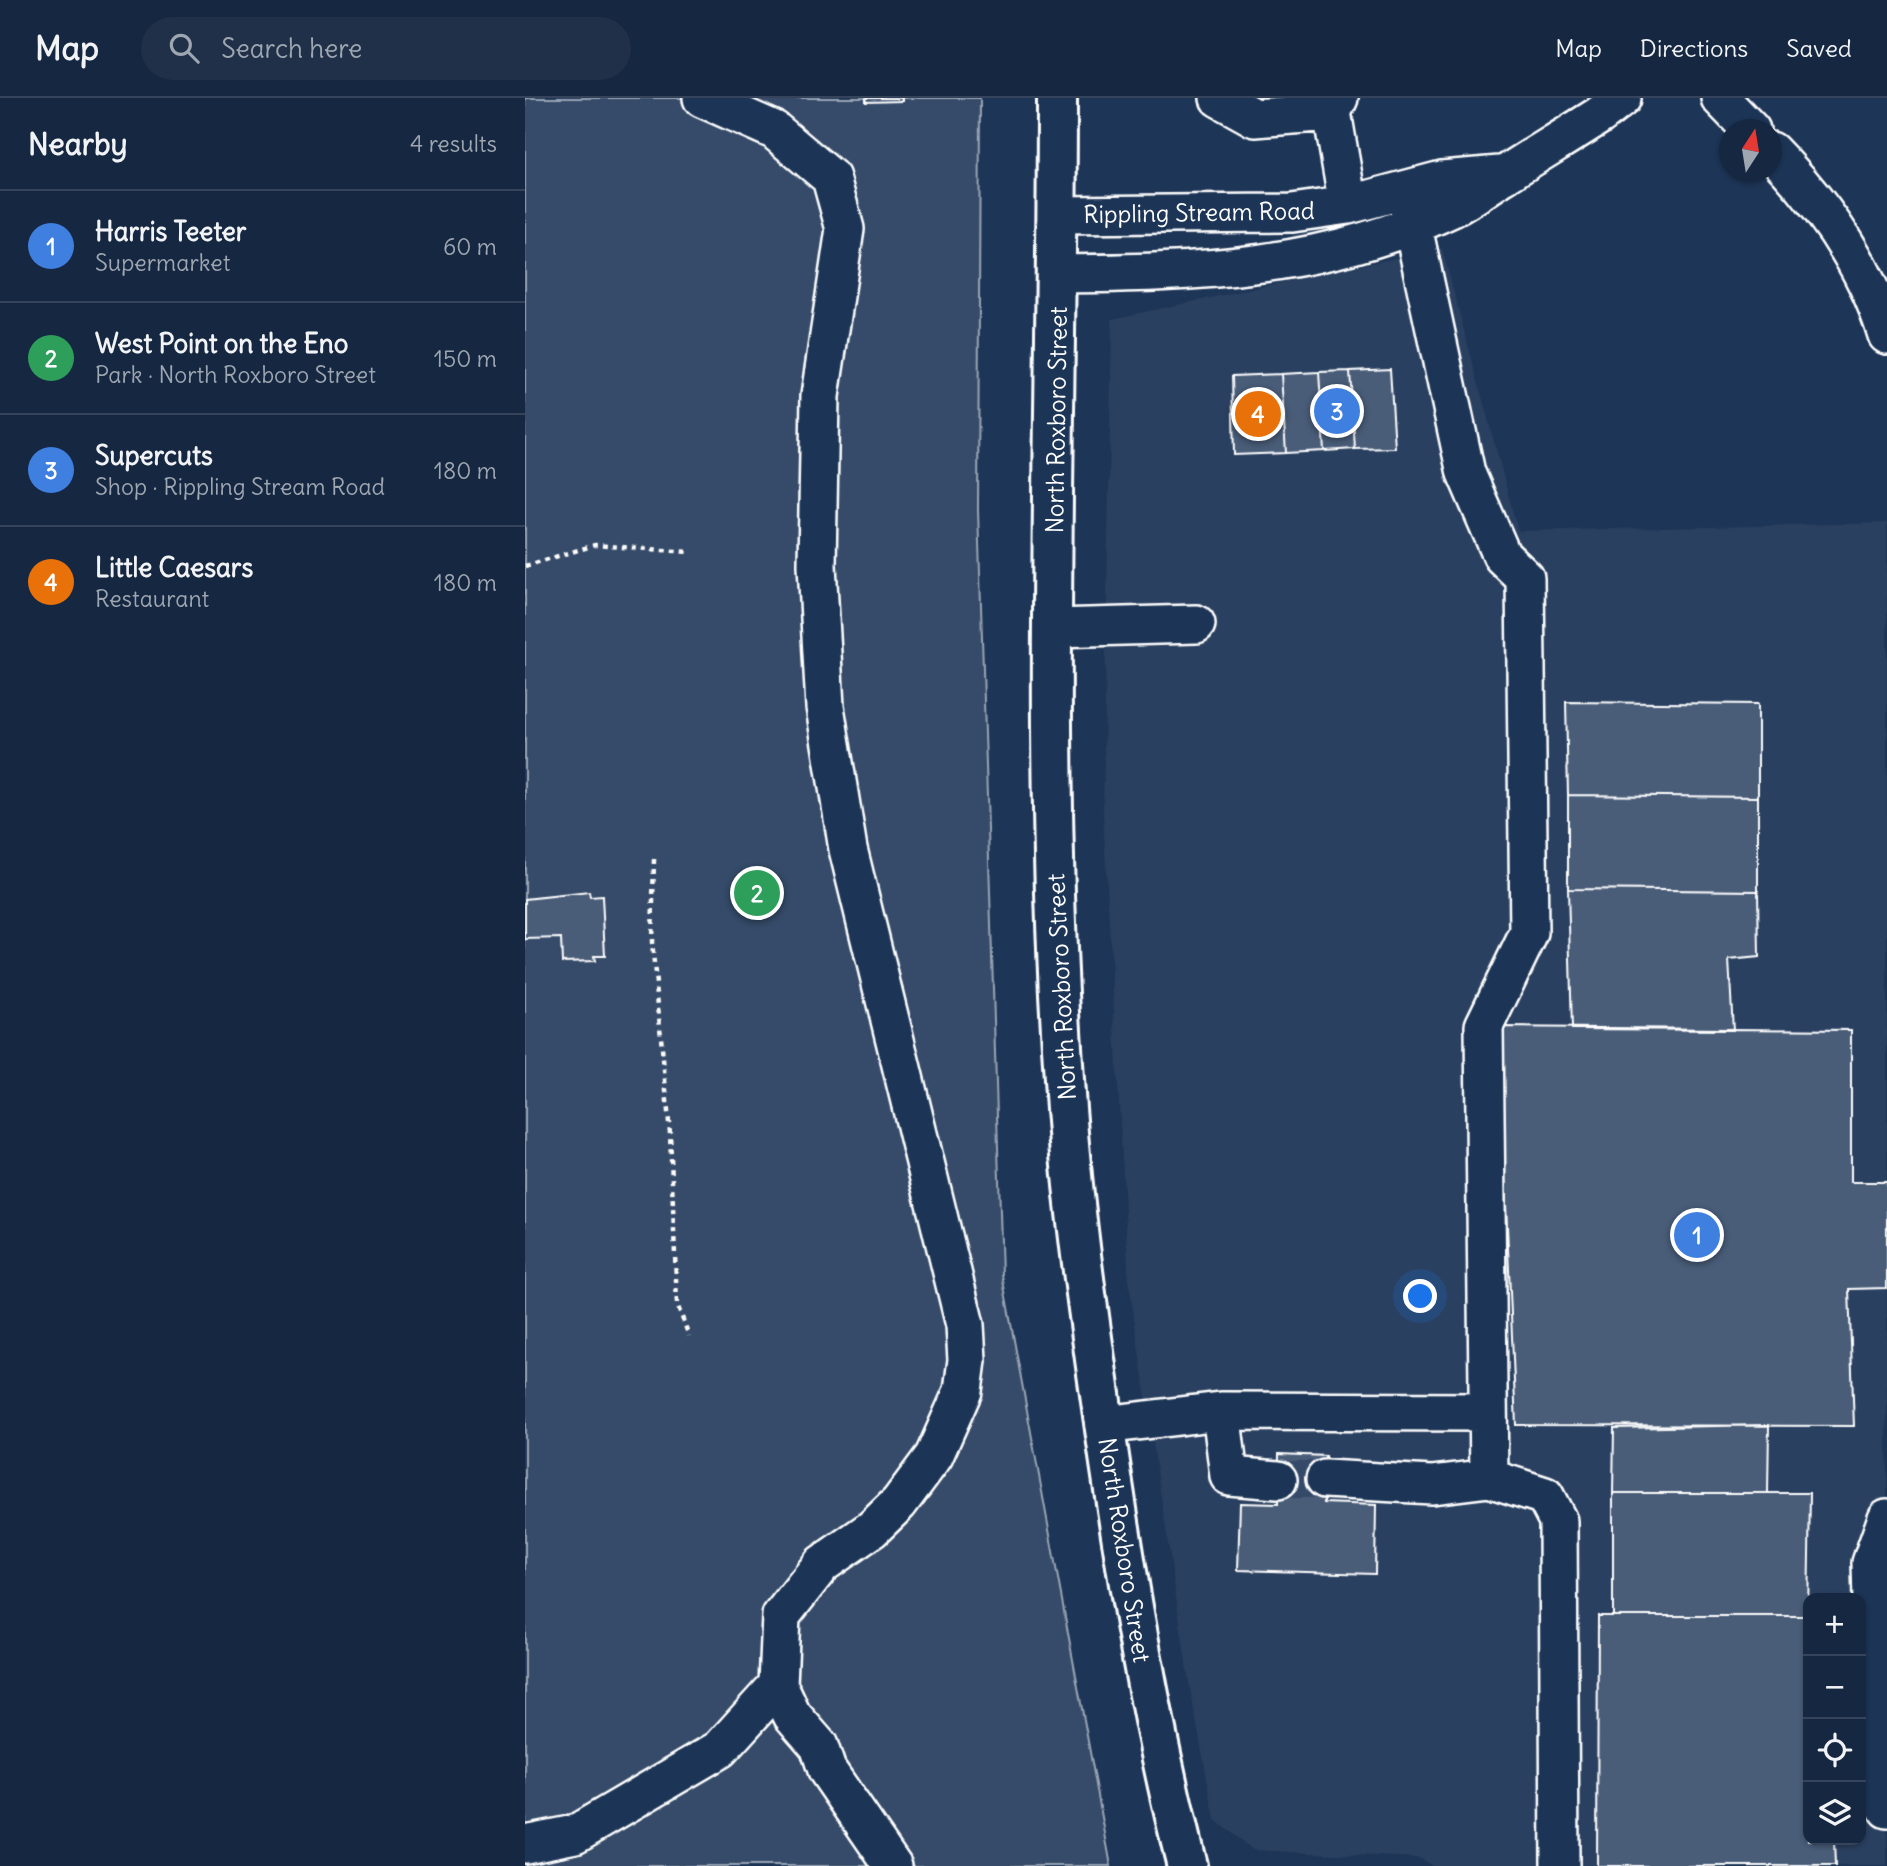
<!DOCTYPE html>
<html lang="en">
<head>
<meta charset="utf-8">
<style>
	body { margin:0; font-family:Delius,sans-serif; background:#1f3048; color:#f1f3f6 }
	.controls { position:absolute; right:21px; bottom:21px; display:grid; overflow:hidden; border-radius:14px; box-shadow:0 2px 5px #0004 }
	.controls button { width:63px; height:63px; display:grid; place-items:center; padding:0; border:0; border-bottom:2px solid #35445a; background:#162841; color:#f1f3f6; font:35px sans-serif }
	.compass { position:absolute; left:1194px; top:21px; width:63px; height:63px; border-radius:50%; background:#162841; box-shadow:0 2px 5px #0004; rotate:12deg }
	.you { position:absolute; left:896px; top:1199px; width:24px; height:24px; margin:-18px; border:5px solid #fff; border-radius:50%; background:#1a73e8; box-shadow:0 0 0 10px #1a73e833 }
	.badge { display:grid; place-items:center; width:46px; height:46px; border-radius:50%; background:#ffd166; color:#fff; font-size:23px; font-weight:700 }
	.pin { position:absolute; translate:-50% -50%; border:4px solid #fff; box-shadow:0 2px 7px #0006 }
	.list { margin:0; padding:0; list-style:none }
	h2 { display:flex; justify-content:space-between; align-items:center; height:91px; margin:0; padding:0 28px; font-size:30px }
	h2 small { font-size:23px; font-weight:400; color:#9ea6b1 }
	.list li { display:grid; grid-template-columns:46px 1fr auto; gap:21px; align-items:center; box-sizing:border-box; height:112px; padding:0 28px; border-top:2px solid #35445a }
	.list b { display:block; font-size:26px; white-space:nowrap }
	.list p { margin:0; font-size:23px; white-space:nowrap; color:#9ea6b1 }
	.list em { font-size:23px; font-style:normal; color:#9ea6b1 }
	.icon { flex:none; width:38px; height:38px; fill:none; stroke:currentColor; stroke-width:2; stroke-linecap:round; stroke-linejoin:round }
	.map { position:relative; flex:none; width:1362px; height:1768px; overflow:hidden }
	header { display:flex; align-items:center; gap:42px; box-sizing:border-box; height:98px; padding:0 35px; background:#162841; border-bottom:2px solid #35445a }
	header strong { font-size:33px }
	nav { display:flex; gap:38px; margin-inline-start:auto; font-size:24px }
	.search { width:490px; height:63px; background:#1f3048; display:flex; align-items:center; gap:18px; box-sizing:border-box; padding:0 24px; border-radius:38px; color:#9ea6b1; font-size:26px }
	main { display:flex }
	aside { flex:1; background:#162841 }
	.map>svg:first-child { display:block }
	.built { fill:#2a4161; fill-rule:evenodd }
	.green { fill:#364b69; stroke:#9aa5b4; stroke-width:2 }
	.building { fill:#4a5d79; stroke:#fff; stroke-width:2 }
	.lines { fill:none; stroke-linecap:round; stroke-linejoin:round }
	.minor-tunnel { stroke:#344968; stroke-width:37; stroke-dasharray:37 18; stroke-linecap:butt }
	.minor-casing { stroke:#fff; stroke-width:42 }
	.highway-casing { stroke:#fff; stroke-width:44 }
	.path { stroke:#fff; stroke-width:4.5; stroke-dasharray:5 5; stroke-linecap:butt }
	.minor { stroke:#1d3557; stroke-width:37 }
	.highway { stroke:#1d3557; stroke-width:38 }
	.labels { text-anchor:middle; dominant-baseline:central; stroke-width:6; stroke-linejoin:round; paint-order:stroke }
	.street-label { font-size:24px; fill:#fff; stroke:#1d3557 }
</style>
</head>
<body>
<header>
<strong>Map</strong>
<div class="search"><svg class="icon" aria-label="search" viewBox="0 0 24 24"><circle cx="10" cy="10" r="6"/><path d="M15 15l6 6"/></svg>Search here</div>
<nav><a>Map</a><a>Directions</a><a>Saved</a></nav>
</header>
<main>
<aside>
<h2>Nearby<small>4 results</small></h2>
<ul class="list">
<li><span class="badge" style="background:#3f7fe0">1</span><div><b>Harris Teeter</b><p>Supermarket</p></div><em>60 m</em></li>
<li><span class="badge" style="background:#2e9e5b">2</span><div><b>West Point on the Eno</b><p>Park · North Roxboro Street</p></div><em>150 m</em></li>
<li><span class="badge" style="background:#3f7fe0">3</span><div><b>Supercuts</b><p>Shop · Rippling Stream Road</p></div><em>180 m</em></li>
<li><span class="badge" style="background:#e8710a">4</span><div><b>Little Caesars</b><p>Restaurant</p></div><em>180 m</em></li>
</ul>
</aside>
<div class="map">
<svg width="1362" height="1768" viewBox="0 0 1362 1768">
	<rect width="100%" height="100%" fill="#1d3557"/>
	<filter id="ink" filterUnits="userSpaceOnUse"><feTurbulence type="fractalNoise" baseFrequency=".0143" numOctaves="2"/><feDisplacementMap in="SourceGraphic" scale="14" xChannelSelector="R" yChannelSelector="G"/><feConvolveMatrix kernelMatrix="1 2 1 2 8 2 1 2 1" color-interpolation-filters="sRGB"/></filter>
	<g filter="url(#ink)">
		<!-- built -->
		<path class="built" d="M917,150L993,433L1362,425V1768H907L894,1760L728,1752L690,1722L664,1585L604,1186L578,715L587,221ZM1283,1500H1336V1742H1283Z"/>
		<!-- green -->
		<path class="green" d="M0,0H455L453,412L477,1177L586,1768H0Z"/>
		<!-- building -->
		<path class="building" d="M341,0H377V3L341,4Z
			M865,271L870,350L830,351L825,273Z
			M825,273L830,351L799,353L794,274Z
			M794,274L799,353L761,355L756,276Z
			M756,276L761,355L709,357L707,278Z
			M1041,604L1233,606V699L1043,697Z
			M1043,697L1233,699V793L1043,791Z
			M1043,791L1233,793L1234,859L1204,862L1208,932L1047,931Z
			M64,794L65,799L77,798L80,858H69L70,863L37,864L36,840L0,841V801Z
			M973,929L1326,932V1084H1362V1190L1324,1191L1329,1328L991,1327Z
			M1244,1327L1243,1395H1088L1089,1330Z
			M754,1356L801,1358L799,1405L851,1407L850,1476L713,1472L715,1405L753,1406Z
			M1088,1395H1285L1283,1518H1088Z
			M1073,1518H1283V1742H1309L1310,1768H1072Z"/>
		<g class="lines">
			<!-- minor-tunnel -->
			<path class="minor-tunnel" d="M753,1382L800,1381"/>
			<!-- minor casing -->
			<g class="minor-casing">
				<path id="minor" d="M694,0L730,20L807,14L814,0
					M1195,0L1226,32
					M807,14L823,107
					M1246,53C1297,105 1341,167 1362,237
					M880,92L941,375L977,458L1000,480L1004,835L959,928L964,1380L1020,1398L1033,1423L1035,1768
					M532,117L767,115L823,107L917,82L975,77
					M532,176C670,175 800,171 927,110C945,101 963,87 981,76C1012,56 1044,37 1075,17L1097,0
					M528,530L671,526
					M696,1313L704,1378L753,1382
					M579,1327L696,1313L962,1314
					M800,1381L907,1387L964,1380
					M1362,1420L1346,1465L1352,1692L1362,1711
					M253,1587L267,1617L294,1648L302,1672L368,1768
					M0,1746L50,1736L195,1651L253,1587L256,1518L297,1466L347,1431L374,1405L409,1358L438,1293L442,1262L440,1227L323,751L300,609L292,467L295,298L320,131L306,80L249,32L177,0"/>
			</g>
			<!-- highway casing -->
			<g class="highway-casing">
				<path id="highway" d="M532,0C532,321 517,644 538,965C545,1090 563,1214 581,1338C602,1482 626,1626 662,1768"/>
			</g>
			<!-- path -->
			<path class="path" d="M0,468L70,447L164,454
				M129,761L127,844L145,1035L152,1206L164,1238"/>
			<!-- minor -->
			<use href="#minor" class="minor"/>
			<!-- highway -->
			<use href="#highway" class="highway"/>
		</g>
	</g>
	<g class="labels">
		<!-- street labels -->
		<g class="street-label">
			<text transform="translate(674 114) rotate(-1)">Rippling Stream Road</text>
			<text transform="translate(531 322) rotate(-89)">North Roxboro Street</text>
			<text transform="translate(536 889) rotate(-93)">North Roxboro Street</text>
			<text transform="translate(600 1452) rotate(81)">North Roxboro Street</text>
		</g>
	</g>
</svg>
<div class="controls">
<button>+</button>
<button>−</button>
<button><svg class="icon" aria-label="locate" viewBox="0 0 24 24"><circle cx="12" cy="12" r="6"/><path d="M12 2v4M12 18v4M2 12h4M18 12h4"/></svg></button>
<button><svg class="icon" aria-label="layers" viewBox="0 0 24 24"><path d="M12 4l9 5-9 5-9-5zM3 14l9 5 9-5"/></svg></button>
</div>
<svg class="compass" viewBox="-18 -18 36 36"><path d="M0-13l5 13h-10z" fill="#e53935"/><path d="M0 13l5-13h-10z" fill="#9ea6b1"/></svg>
<div class="you"></div>
<div class="pin badge" style="left:1172px;top:1137px;background:#3f7fe0">1</div>
<div class="pin badge" style="left:232px;top:795px;background:#2e9e5b">2</div>
<div class="pin badge" style="left:812px;top:313px;background:#3f7fe0">3</div>
<div class="pin badge" style="left:733px;top:316px;background:#e8710a">4</div>
</div>
</main>
</body>
</html>
